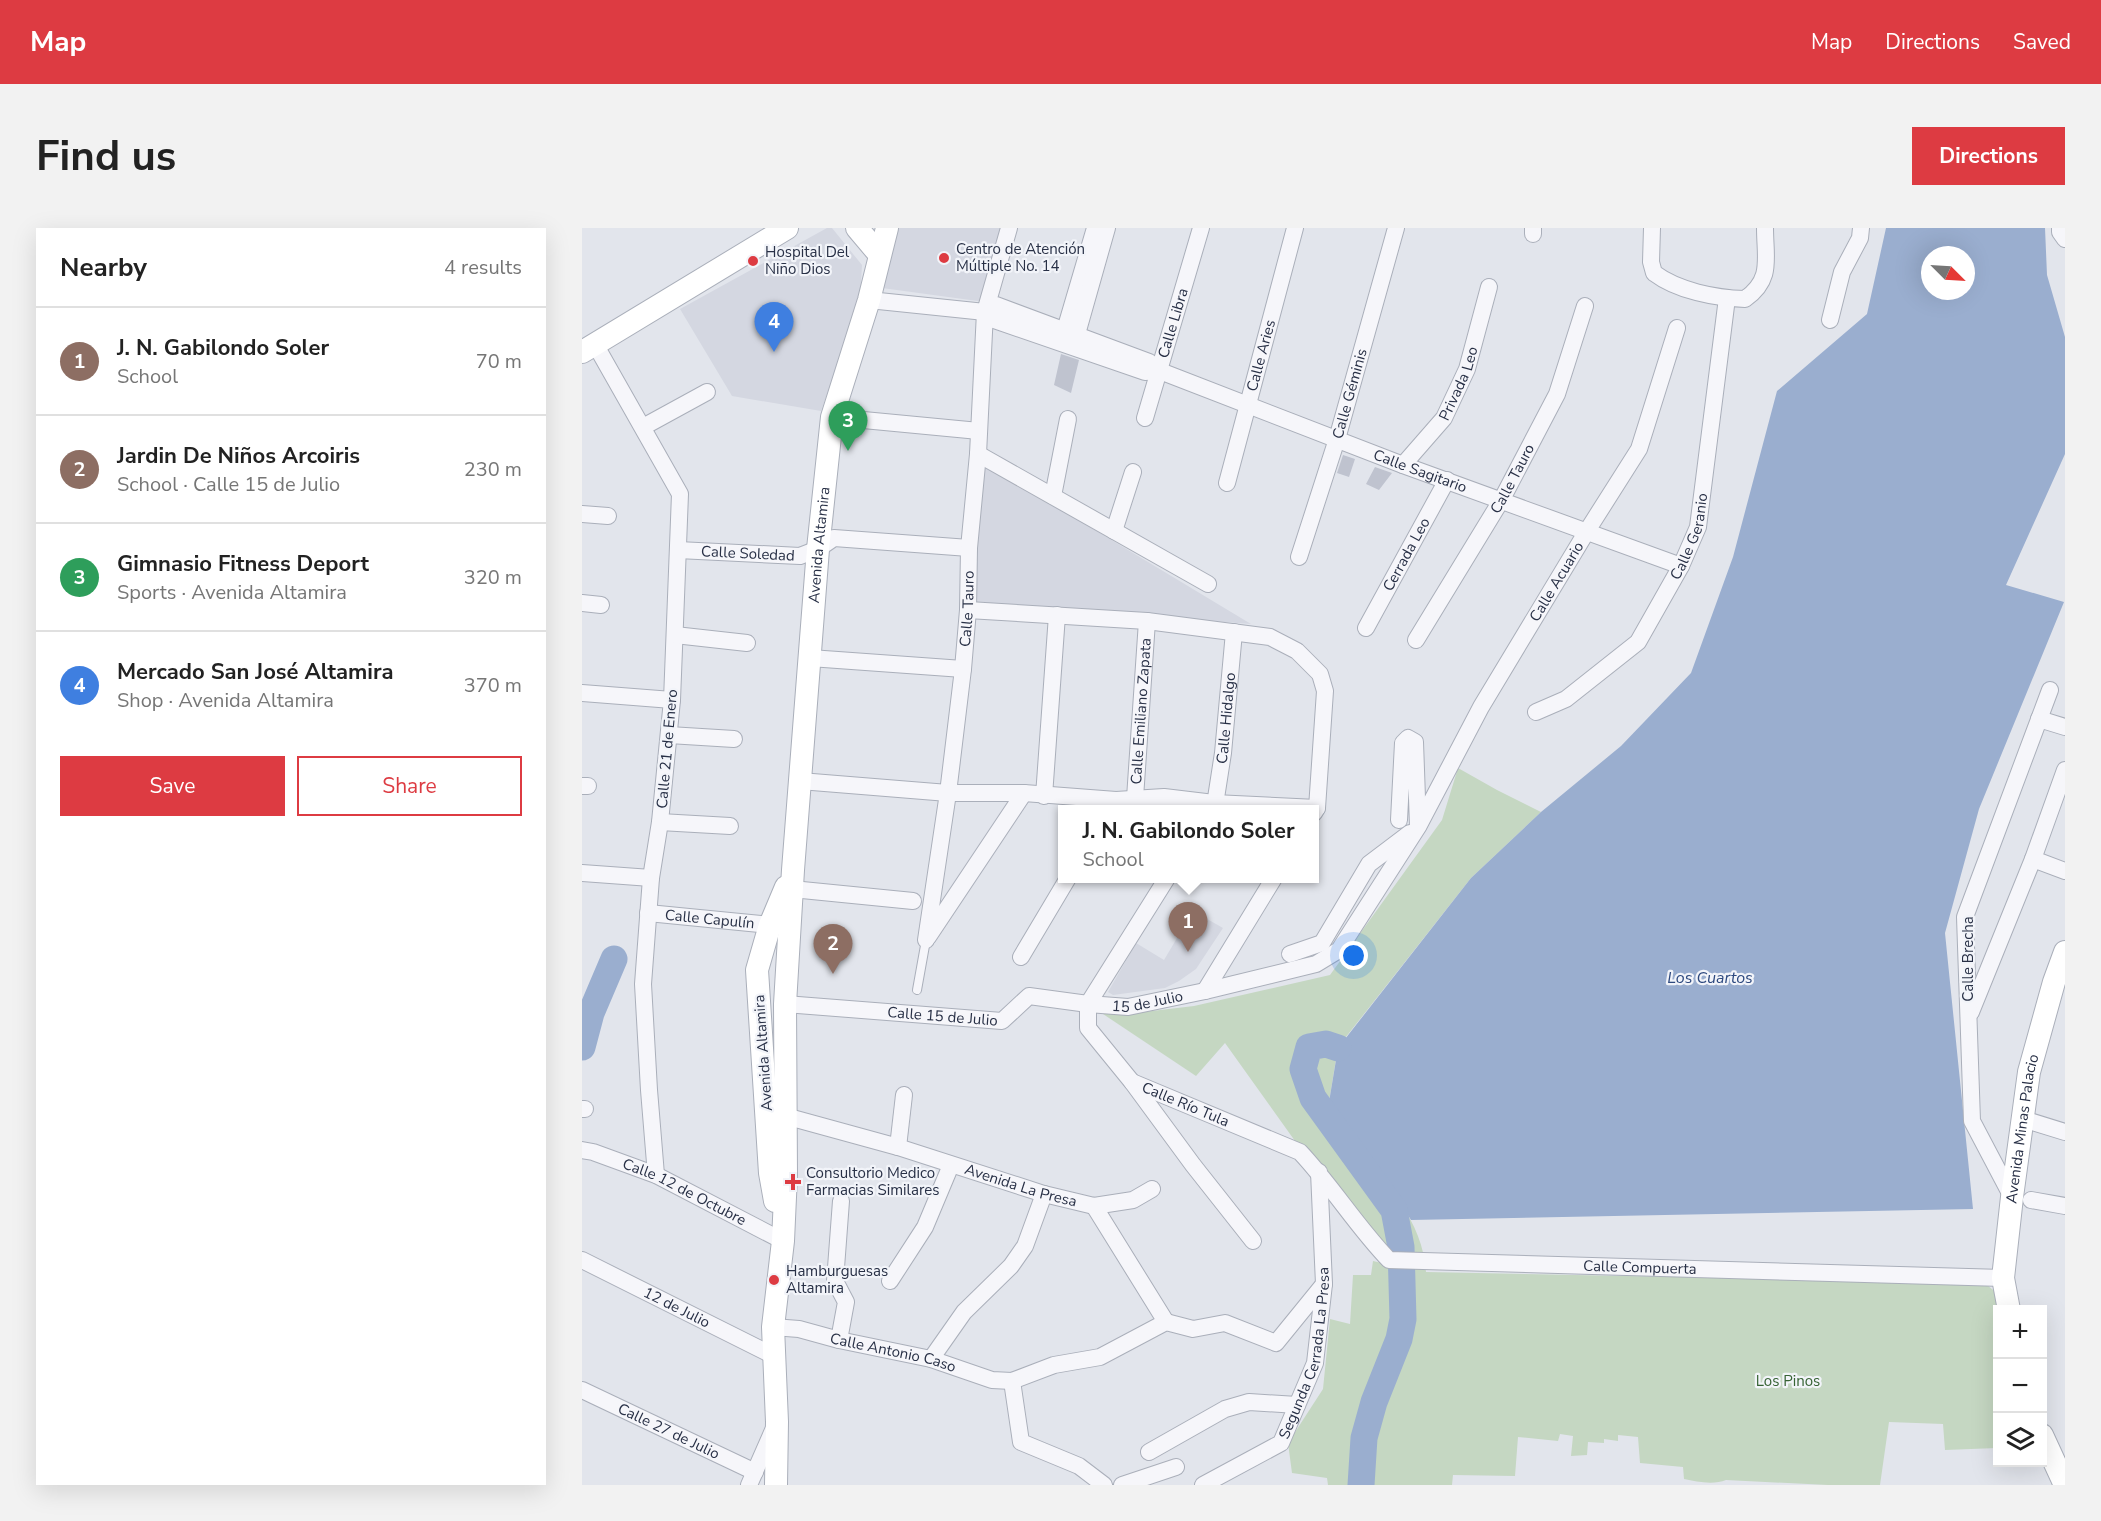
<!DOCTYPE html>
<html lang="en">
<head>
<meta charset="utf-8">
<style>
	body { margin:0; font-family:"Nunito Sans",sans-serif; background:#f2f2f2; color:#222 }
	.controls { position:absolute; right:18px; bottom:18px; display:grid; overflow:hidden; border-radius:0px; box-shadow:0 6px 24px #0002 }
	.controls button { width:54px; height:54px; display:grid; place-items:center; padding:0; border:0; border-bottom:2px solid #e0e0e0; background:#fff; color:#222; font:30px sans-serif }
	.compass { position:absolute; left:1339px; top:18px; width:54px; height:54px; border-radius:50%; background:#fff; box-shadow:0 6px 24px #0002; rotate:114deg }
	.you { position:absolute; left:772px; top:728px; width:21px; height:21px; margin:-15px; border:4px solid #fff; border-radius:50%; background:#1a73e8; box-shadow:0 0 0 9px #1a73e833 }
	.badge { display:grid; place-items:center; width:39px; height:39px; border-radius:50%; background:#dd3b42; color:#fff; font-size:20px; font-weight:700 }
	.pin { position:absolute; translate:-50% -50px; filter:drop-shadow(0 2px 3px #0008) }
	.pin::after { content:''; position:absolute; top:32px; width:21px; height:18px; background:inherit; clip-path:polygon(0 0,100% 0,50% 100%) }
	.popup { position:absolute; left:476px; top:577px; width:261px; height:78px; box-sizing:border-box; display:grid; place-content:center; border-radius:0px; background:#fff; filter:drop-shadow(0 2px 4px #0005); font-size:20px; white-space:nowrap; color:#767676 }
	.popup b { font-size:22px; color:#222 }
	.popup::after { content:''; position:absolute; left:50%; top:100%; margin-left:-12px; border:12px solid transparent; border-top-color:#fff }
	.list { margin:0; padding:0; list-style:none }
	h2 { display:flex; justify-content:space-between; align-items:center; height:78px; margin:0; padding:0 24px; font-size:26px }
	h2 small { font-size:20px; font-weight:400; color:#767676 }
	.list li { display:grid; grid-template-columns:39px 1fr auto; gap:18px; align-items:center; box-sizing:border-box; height:108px; padding:0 24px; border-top:2px solid #e0e0e0 }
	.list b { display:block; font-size:22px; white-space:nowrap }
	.list p { margin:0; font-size:20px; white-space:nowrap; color:#767676 }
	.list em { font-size:20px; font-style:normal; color:#767676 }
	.actions { display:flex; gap:12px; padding:18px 24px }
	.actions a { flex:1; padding:14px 0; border:2px solid #dd3b42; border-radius:0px; text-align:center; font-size:21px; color:#dd3b42 }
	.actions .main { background:#dd3b42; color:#fff }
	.icon { flex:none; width:33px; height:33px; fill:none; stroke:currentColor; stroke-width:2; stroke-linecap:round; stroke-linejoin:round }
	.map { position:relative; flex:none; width:1483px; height:1257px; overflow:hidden; border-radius:0px }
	header { display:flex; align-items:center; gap:36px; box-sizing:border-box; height:84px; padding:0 30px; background:#dd3b42; color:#fff }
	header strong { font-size:28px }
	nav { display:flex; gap:33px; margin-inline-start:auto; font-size:21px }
	.intro { display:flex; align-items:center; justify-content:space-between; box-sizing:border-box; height:144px; padding:0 36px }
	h1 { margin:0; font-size:42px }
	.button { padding:15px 27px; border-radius:0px; background:#dd3b42; color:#fff; font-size:21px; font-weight:700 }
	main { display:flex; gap:36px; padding:0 36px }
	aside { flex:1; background:#fff; border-radius:0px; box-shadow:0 6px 24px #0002 }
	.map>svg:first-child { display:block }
	.built { fill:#d4d7e1 }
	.green { fill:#c5d7c2 }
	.water { fill:#9aaecf; fill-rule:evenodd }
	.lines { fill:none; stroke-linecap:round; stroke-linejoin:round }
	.river { stroke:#9aaecf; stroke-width:27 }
	.building { fill:#bfc3cf }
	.lane-casing { stroke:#aaafba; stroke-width:10 }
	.street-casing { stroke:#aaafba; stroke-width:18 }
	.secondary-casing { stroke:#aaafba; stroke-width:24 }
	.lane { stroke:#f6f6fa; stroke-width:8 }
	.street { stroke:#f6f6fa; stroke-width:16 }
	.secondary { stroke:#fff; stroke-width:22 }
	.poi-dot { fill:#dd3b42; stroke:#f2f4f9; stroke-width:2 }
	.labels { text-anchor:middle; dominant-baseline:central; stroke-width:4.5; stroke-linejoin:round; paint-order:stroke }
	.poi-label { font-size:15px; fill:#283046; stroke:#f2f4f9; text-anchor:start }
	.street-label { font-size:15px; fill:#283046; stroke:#f2f4f9 }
	.park-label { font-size:15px; fill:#376334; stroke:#f2f4f9 }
	.water-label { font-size:16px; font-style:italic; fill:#2d497f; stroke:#f2f4f9 }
</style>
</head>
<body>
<header>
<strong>Map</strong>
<nav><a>Map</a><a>Directions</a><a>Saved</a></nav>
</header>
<div class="intro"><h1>Find us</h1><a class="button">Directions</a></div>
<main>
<aside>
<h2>Nearby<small>4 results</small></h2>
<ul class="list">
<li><span class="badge" style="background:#8d6e63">1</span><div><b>J. N. Gabilondo Soler</b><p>School</p></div><em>70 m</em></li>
<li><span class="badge" style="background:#8d6e63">2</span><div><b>Jardin De Niños Arcoiris</b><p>School · Calle 15 de Julio</p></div><em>230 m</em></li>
<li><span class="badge" style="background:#2e9e5b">3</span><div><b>Gimnasio Fitness Deport</b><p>Sports · Avenida Altamira</p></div><em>320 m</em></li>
<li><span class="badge" style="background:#3f7fe0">4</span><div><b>Mercado San José Altamira</b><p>Shop · Avenida Altamira</p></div><em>370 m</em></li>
</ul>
<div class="actions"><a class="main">Save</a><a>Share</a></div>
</aside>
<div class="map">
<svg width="1483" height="1257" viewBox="0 0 1483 1257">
	<rect width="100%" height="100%" fill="#e2e5ec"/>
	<!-- built -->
	<path class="built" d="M245,0H250L280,37L278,72L239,183L150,168L98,81Z
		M316,0H424L403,74L300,60Z
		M400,234L669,396L391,375Z
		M611,683L641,700L614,741L597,753L583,760L531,767L526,764L554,715L582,732Z"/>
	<!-- green -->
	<path class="green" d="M876,540L915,562L959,584L889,650L756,819L746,880C755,892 763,905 773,917C804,955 841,993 844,1044L1393,1055L1405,1057L1416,1066L1415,1220L1363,1222L1361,1196L1307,1194L1298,1257H1246L1144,1252C1132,1257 1115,1254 1102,1251L1101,1239L1058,1235L1056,1209L1036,1207V1213L1022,1211V1215L1006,1214L1005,1227L989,1228L991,1208L978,1206L976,1213L936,1209L933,1248L871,1247L870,1257H746L745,1250L710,1245L706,1215L741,1161L748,1091L768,1096L771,1047H789L791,1033L808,1037L713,913L643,815L614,848L515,782L553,785L612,778L748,747L860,592Z"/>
	<!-- water -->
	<path class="water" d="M1304,0H1463L1465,47L1483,109V226L1424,357L1482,374L1397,581L1363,705L1391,981L829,992C805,952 773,918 746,880L756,820L889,650L959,584L1039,518L1109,445L1151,329L1195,163L1285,86ZM1348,27H1384V63H1348Z"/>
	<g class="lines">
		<!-- river -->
		<path class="river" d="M0,819L9,785L32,731
			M756,820L744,816L727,819L721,841L731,870L812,982L819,1019L821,1091L817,1111L792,1174L782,1210L779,1257"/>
	</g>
	<!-- building -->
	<path class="building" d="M479,126L497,132L489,165L472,157Z
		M761,227L773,231L767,249L755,245Z
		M793,239L810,245L797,262L784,256Z"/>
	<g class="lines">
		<!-- lane casing -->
		<g class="lane-casing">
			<path id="lane" d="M335,762L344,712"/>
		</g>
		<!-- street casing -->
		<g class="street-casing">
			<g id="street">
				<path d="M1070,0L1069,34L1072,45C1096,63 1133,70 1163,71C1191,51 1183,31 1183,0"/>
				<path d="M1478,0V4L1483,11"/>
				<path d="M951,6V0"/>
				<path d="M287,72L403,84"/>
				<path d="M1248,92L1260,44L1278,10L1279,0"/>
				<path d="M483,102L513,0"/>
				<path d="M495,106L525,0"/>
				<path d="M13,116L98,266L90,472L78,594L69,650L61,756L67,862L74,947"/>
				<path id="s1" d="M578,143L563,144L412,92L403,84L414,77L567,134L578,143L821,237L1099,338"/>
				<path d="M250,189L397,203"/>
				<path id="s2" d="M563,190L619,0"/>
				<path d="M61,199L125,164"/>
				<path d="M396,226L626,356"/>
				<path id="s3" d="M821,237L862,190L885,141L907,59"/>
				<path id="s4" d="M645,255L713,0"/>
				<path d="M471,268L486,191"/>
				<path d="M0,286L26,288"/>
				<path d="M532,303L551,244"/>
				<path id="s5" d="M96,322L218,328L236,321L252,310L387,320"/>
				<path id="s6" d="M717,329L755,211L814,0"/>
				<path d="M0,375L19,377"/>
				<path d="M386,382L565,393L688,409L715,423L738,446L743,463L735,580L732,585"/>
				<path id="s7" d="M784,400L865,252"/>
				<path d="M93,407L165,415"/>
				<path id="s8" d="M834,412L920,271L975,166L1003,78"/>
				<path d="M228,430L381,441"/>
				<path d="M0,465L90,472"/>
				<path id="s9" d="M954,484L984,471L1056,414L1099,338L1116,299L1145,70"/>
				<path d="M1457,491L1483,499"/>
				<path d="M87,507L152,511"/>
				<path d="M218,553L366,565H442L534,572L582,569L632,575L735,580"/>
				<path d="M0,558H6"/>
				<path d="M462,568L475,387"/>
				<path id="s10" d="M553,570L565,393"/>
				<path id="s11" d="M628,582L634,570L641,525L652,404"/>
				<path d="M817,592L821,515L826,510L833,514L836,598"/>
				<path d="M78,594L148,598"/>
				<path d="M1451,631L1483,643"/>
				<path d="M0,645L69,650"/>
				<path d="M210,661L331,673"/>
				<path id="s12" d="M66,685L188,697"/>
				<path d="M346,709L442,565"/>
				<path id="s13" d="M344,712L366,565L381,441L386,382L387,320L396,226L403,84L427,0"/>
				<path d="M708,726L740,715L787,636L828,605"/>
				<path d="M439,729L486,650"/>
				<path d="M623,763L692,650"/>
				<path id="s14" d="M203,776L420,793L447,768L506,776L546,779L623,763L734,736L757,722L836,599L899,479L1005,303L1057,221L1095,100"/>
				<path d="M506,776V800L550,854L611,937L671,1013"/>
				<path d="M506,776L585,650"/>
				<path d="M1389,784L1451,631L1483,542"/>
				<path id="s15" d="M550,854L718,924C750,958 775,999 807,1032L1421,1050"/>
				<path d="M0,881H3"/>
				<path id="s16" d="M203,888L316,919L462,966L512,978L551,972L570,961"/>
				<path d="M1441,891L1483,904"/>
				<path d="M316,919L322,867"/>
				<path id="s17" d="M0,922L11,924L74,947L201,1013"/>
				<path d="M1430,969L1390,893L1383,689L1468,462"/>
				<path d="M1449,972L1483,978"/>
				<path d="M512,978L584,1094"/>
				<path id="s18" d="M0,1032L192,1128"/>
				<path d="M308,1053L343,999L369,937"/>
				<path id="s19" d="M191,1099L217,1101L257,1112L349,1131L410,1152L430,1153L472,1137L518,1129L584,1094L611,1101L643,1095L694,1115L742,1056"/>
				<path d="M257,1112L264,1074L253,1053L259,973"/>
				<path d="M349,1131L382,1084L429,1038L443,1018L462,966"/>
				<path d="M430,1153L439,1214L497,1238L522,1257"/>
				<path id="s20" d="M0,1162L173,1244"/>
				<path d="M567,1224L643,1181L667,1174L715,1177"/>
				<path d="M167,1257L192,1200"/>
				<path d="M540,1257L594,1239"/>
				<path id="s21" d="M621,1257L699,1215L733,1135L742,1056L737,944"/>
			</g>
		</g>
		<!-- secondary casing -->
		<g class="secondary-casing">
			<g id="secondary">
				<path d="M275,0L297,26"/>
				<path d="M0,124L205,0"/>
				<path d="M193,973L188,945L175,742L188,697L204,659"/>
				<path id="s22" d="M1427,1082L1421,1050L1430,969L1447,844L1472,754L1483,724"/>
				<path d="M1460,1207L1483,1257"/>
				<path id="s23" d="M194,1257L195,1194L191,1099L201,1013L204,947L203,776L211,642L236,321L250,189L287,72L305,0"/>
			</g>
		</g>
		<!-- lane -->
		<use href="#lane" class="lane"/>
		<!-- street -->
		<use href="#street" class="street"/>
		<!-- secondary -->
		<use href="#secondary" class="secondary"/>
	</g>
	<!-- markers -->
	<g class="poi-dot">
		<circle cx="362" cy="30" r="6"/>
		<circle cx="171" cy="33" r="6"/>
		<path d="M208 945h6v6h6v6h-6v6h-6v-6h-6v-6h6z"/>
		<circle cx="192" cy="1052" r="6"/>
	</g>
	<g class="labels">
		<!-- poi labels -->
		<g class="poi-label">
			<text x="374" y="21">Centro de Atención<tspan x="374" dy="17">Múltiple No. 14</tspan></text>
			<text x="183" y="24">Hospital Del<tspan x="183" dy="17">Niño Dios</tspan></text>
			<text x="224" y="945">Consultorio Medico<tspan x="224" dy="17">Farmacias Similares</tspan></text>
			<text x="204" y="1043">Hamburguesas<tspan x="204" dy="17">Altamira</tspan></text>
		</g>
		<!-- street labels -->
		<g class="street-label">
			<text stroke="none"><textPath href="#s2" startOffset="99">Calle Libra</textPath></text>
			<text stroke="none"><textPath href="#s4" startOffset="132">Calle Aries</textPath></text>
			<text stroke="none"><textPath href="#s3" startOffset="100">Privada Leo</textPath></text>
			<text stroke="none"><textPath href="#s6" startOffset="171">Calle Géminis</textPath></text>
			<text stroke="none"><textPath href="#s1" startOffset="656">Calle Sagitario</textPath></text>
			<text stroke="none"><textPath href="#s8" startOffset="188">Calle Tauro</textPath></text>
			<text stroke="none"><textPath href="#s9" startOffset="243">Calle Geranio</textPath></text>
			<text stroke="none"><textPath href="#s23" startOffset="942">Avenida Altamira</textPath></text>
			<text stroke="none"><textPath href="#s5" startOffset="70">Calle Soledad</textPath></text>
			<text stroke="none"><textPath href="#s7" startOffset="84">Cerrada Leo</textPath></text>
			<text stroke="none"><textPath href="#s14" startOffset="1002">Calle Acuario</textPath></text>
			<text stroke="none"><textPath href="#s13" startOffset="334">Calle Tauro</textPath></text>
			<text stroke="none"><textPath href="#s10" startOffset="87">Calle Emiliano Zapata</textPath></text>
			<text stroke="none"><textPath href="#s11" startOffset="94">Calle Hidalgo</textPath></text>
			<text transform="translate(85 521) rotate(-85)">Calle 21 de Enero</text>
			<text stroke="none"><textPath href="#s12" startOffset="62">Calle Capulín</textPath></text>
			<text transform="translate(1386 731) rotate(-90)">Calle Brecha</text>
			<text stroke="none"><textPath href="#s14" startOffset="374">15 de Julio</textPath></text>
			<text stroke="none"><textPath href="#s14" startOffset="158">Calle 15 de Julio</textPath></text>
			<text transform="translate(181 825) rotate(-94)">Avenida Altamira</text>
			<text stroke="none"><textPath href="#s15" startOffset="58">Calle Río Tula</textPath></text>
			<text stroke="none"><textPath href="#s22" startOffset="183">Avenida Minas Palacio</textPath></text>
			<text stroke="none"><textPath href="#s16" startOffset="246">Avenida La Presa</textPath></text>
			<text stroke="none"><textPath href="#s17" startOffset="111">Calle 12 de Octubre</textPath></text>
			<text stroke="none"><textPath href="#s15" startOffset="573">Calle Compuerta</textPath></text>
			<text stroke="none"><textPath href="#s18" startOffset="106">12 de Julio</textPath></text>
			<text stroke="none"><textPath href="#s21" startOffset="183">Segunda Cerrada La Presa</textPath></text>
			<text stroke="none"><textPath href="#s19" startOffset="123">Calle Antonio Caso</textPath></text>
			<text stroke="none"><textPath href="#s20" startOffset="96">Calle 27 de Julio</textPath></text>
		</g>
		<!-- park labels -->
		<g class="park-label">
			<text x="1206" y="1153">Los Pinos</text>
		</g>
		<!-- water labels -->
		<g class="water-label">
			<text x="1128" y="750">Los Cuartos</text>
		</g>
	</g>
</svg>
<div class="controls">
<button>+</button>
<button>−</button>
<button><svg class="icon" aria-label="layers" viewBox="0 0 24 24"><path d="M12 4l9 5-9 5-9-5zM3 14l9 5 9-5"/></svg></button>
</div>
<svg class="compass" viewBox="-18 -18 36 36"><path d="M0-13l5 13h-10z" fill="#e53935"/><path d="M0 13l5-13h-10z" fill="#767676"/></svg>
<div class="you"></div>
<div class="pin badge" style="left:606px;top:724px;background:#8d6e63">1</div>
<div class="popup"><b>J. N. Gabilondo Soler</b>School</div>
<div class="pin badge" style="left:251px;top:746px;background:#8d6e63">2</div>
<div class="pin badge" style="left:266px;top:223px;background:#2e9e5b">3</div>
<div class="pin badge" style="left:192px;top:124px;background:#3f7fe0">4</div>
</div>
</main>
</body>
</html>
